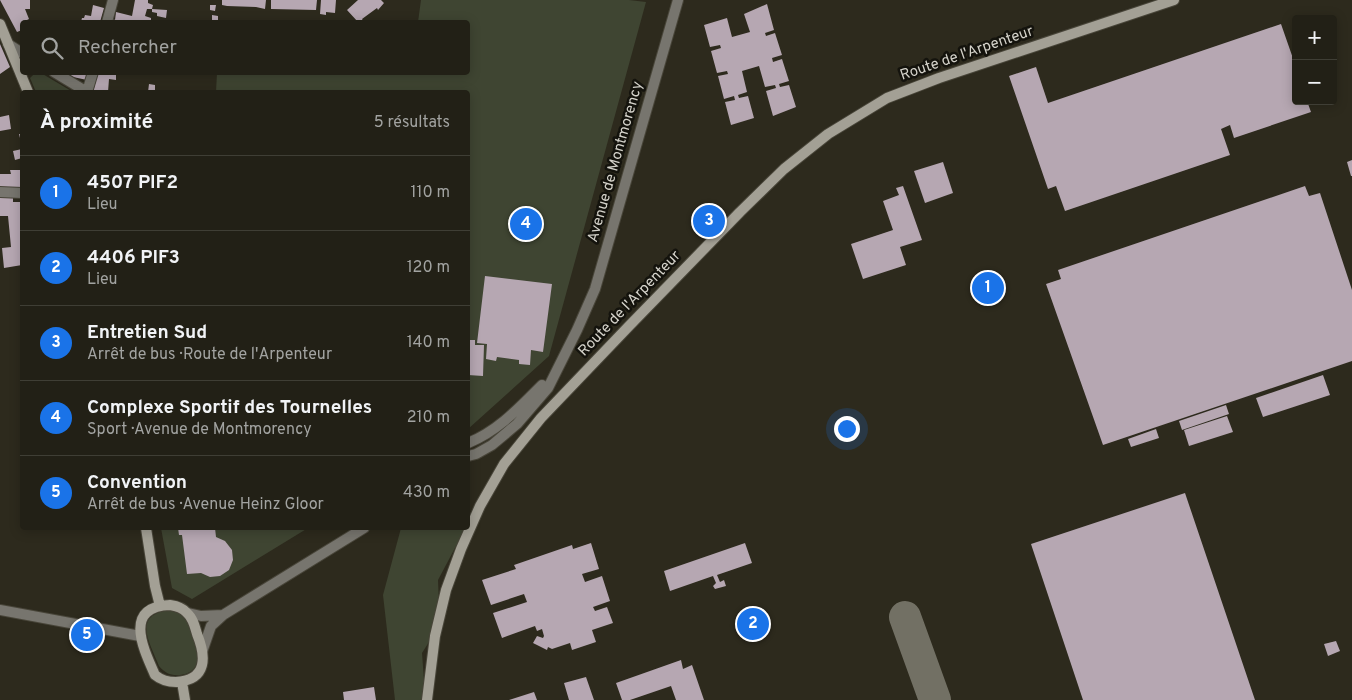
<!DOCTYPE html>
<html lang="fr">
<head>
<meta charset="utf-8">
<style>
	body { margin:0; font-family:Overpass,sans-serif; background:#2a281f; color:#f1f3f6 }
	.controls { position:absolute; right:15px; top:15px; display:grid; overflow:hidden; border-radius:5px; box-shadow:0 2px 12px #0003 }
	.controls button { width:45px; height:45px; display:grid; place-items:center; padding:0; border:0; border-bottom:1px solid #3f3e35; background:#222016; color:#f1f3f6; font:25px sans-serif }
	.you { position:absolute; left:846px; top:428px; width:18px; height:18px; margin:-12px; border:4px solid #fff; border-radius:50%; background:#1a73e8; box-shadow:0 0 0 8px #1a73e833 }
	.badge { display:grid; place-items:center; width:32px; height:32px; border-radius:50%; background:#1a73e8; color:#fff; font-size:16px; font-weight:700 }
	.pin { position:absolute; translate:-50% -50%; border:2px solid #fff; box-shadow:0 1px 5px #0006 }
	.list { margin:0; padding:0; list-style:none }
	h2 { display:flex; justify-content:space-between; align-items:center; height:65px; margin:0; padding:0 20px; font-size:21px }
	h2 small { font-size:16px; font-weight:400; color:#a2a3a1 }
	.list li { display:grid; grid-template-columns:32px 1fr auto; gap:15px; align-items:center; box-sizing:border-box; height:75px; padding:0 20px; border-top:1px solid #3f3e35 }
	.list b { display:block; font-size:19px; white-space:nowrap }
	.list p { margin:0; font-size:16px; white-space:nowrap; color:#a2a3a1 }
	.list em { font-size:16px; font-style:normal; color:#a2a3a1 }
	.icon { flex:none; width:28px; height:28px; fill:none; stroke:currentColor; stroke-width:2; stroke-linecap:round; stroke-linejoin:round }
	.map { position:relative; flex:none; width:1352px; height:700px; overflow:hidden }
	.search { position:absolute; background:#222016; box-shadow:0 2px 12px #0003; left:20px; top:20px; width:450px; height:55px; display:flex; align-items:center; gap:12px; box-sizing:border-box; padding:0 18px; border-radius:5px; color:#a2a3a1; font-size:19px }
	.panel { position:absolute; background:#222016; box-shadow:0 2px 12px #0003; left:20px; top:90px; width:450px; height:440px; border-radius:5px }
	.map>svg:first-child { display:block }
	.green { fill:#3f4532 }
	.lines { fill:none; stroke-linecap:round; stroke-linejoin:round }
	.taxiway { stroke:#727064; stroke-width:32 }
	.building { fill:#b6a7b2 }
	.street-casing { stroke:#484539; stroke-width:12 }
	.secondary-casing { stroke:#484539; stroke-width:12 }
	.street { stroke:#77756e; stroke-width:10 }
	.secondary { stroke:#a3a095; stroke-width:10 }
	.labels { text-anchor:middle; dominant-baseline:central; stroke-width:5; stroke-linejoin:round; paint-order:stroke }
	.street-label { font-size:15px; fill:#d4d2ca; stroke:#14130d }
</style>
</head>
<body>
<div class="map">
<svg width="1352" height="700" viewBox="0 0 1352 700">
	<rect width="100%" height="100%" fill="#2d2a1d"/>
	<!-- green -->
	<path class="green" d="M421,0H629L646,2L549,356L468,429V92H216L217,73L468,72V22H418Z
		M35,73H41L73,92H36L30,78Z
		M161,528H308L192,599L172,588Z
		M401,528H462L464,531L438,580L439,604L434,634L422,653L425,694L423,700H395L383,595Z
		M170,610C175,611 180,613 184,617C187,620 189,626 191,631C197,646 206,672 180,675C171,676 165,673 159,666C150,643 131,615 170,610Z"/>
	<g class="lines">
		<!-- taxiway -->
		<path class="taxiway" d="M905,617L935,700"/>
	</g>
	<!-- building -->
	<path class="building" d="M0,0H30V9H25L29,19L25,21L26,22H22V30L17,32Z
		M135,0H148V3L153,5L152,9H147L145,16L151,18V21L145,20L144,22H112L113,19L115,20L116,12L132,16Z
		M222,0H266L265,9L256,7L227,6L222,5Z
		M271,0H317L316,10L271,9Z
		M321,0H336L335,13L326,12V15L320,14Z
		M358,0H381L384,3L378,10L377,8L362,19L363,21L361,22H358L347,10Z
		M767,4L774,30L765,33L766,36L775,33L782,55L772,58L773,62L782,59L789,81L779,84L780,87L789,85L796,107L773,116L766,91L776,88L775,85L765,87L759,66L742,71L747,92L738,95L739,98L748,96L754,118L731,125L725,102L735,100L734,96L724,99L718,76L728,74L727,71L717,73L711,51L721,48L720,45L710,47L704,25L727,18L732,37L750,32L744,14Z
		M93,5L104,8L100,22H81L82,18H84L85,15L91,16Z
		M210,5H216L215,11L210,10Z
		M152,9L167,10L166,18L157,16V13L152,12Z
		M212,15L218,16V22L212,21Z
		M1281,24L1296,67V101H1307L1311,112L1234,138L1230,125L1221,129L1230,155L1065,211L1056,186L1048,189L1009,76L1036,67L1048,103Z
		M0,44L10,67L0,74Z
		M65,72H89L87,80L73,77Z
		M98,72L116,75V80L109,79L108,92H93Z
		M149,84L155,85V92H148Z
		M9,115L11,129L0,131V117Z
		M19,134H22V146Z
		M22,149V158L15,160L13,151Z
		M1352,160V176H1351L1347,162Z
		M943,162L953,193L925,203L914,171Z
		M10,170H22V188L0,187V174H11Z
		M903,186L922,240L900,247L906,265L863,279L851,244L893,230L883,201L899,195L896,188Z
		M1305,186L1309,196L1320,193L1352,290V361L1103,445L1046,284L1061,279L1058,270Z
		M0,198H13V202H22V265L4,268L2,248L11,247L8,216H0Z
		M485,276L552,284L543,352L531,350L530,365L519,364V360L497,357L496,361L486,359L487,344L477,343Z
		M993,281L996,291L982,295L979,285Z
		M468,340H475V345H484L483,376L468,375Z
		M1323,375L1330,395L1263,417L1256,398Z
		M1226,405L1229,414L1182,430L1179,421Z
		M1227,416L1233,432L1189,446L1184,430Z
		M1156,429L1159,438L1131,447L1128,439Z
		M1185,493L1255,700H1083L1031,544Z
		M178,528H215L216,537L225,541L232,550L233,560L229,570L220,576L210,577L201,573L187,574L182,535H179Z
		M591,543L599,569L582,574L585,582L602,576L610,601L593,607L595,611L607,607L613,623L592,630L596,642L572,650L570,643L552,649L548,647L547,650L533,643L537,636L543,638L544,636L542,629L537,631L535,626L502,638L493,613L527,602L524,594L491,605L482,580L516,569L514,565L572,545L573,549Z
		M745,543L752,563L717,575L720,582L724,580L726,586L715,589L713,586L716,583L713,576L670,591L664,571Z
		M758,615L762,628L749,632L745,619Z
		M1336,641L1340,651L1328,656L1324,644Z
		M681,660L683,669L692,665L704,700H676L671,686L630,700H622L616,683Z
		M586,677L594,700H569L564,683Z
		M374,687L376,700H344L343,692Z
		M534,692L537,700H509Z"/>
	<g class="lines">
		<!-- street casing -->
		<g class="street-casing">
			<path id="street" d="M107,22L113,0
				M8,44L22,53
				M54,72L87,92
				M87,92L93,72
				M0,192L22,193
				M468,443C498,431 519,408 542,385
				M468,456L476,454L492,445L517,424L548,388L577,330L595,289L678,0
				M0,610L140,636
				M188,613L201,616L223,615
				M203,649L211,626L223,615L364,528"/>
		</g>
		<!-- secondary casing -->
		<g class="secondary-casing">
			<path id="secondary" d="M0,24L28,92
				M146,528L155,586L160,606
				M170,605C177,606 183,608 187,613C193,618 195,627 197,634C206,656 208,680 176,682C167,682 161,680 155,675C143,648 123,607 170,605Z
				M182,682L185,700
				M427,700L435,636L446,590L461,549L480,506L504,464L541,418L630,325L740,212L784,169L828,134L887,98L939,78L1174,0"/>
		</g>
		<!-- street -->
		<use href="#street" class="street"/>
		<!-- secondary -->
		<use href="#secondary" class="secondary"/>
	</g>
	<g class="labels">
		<!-- street labels -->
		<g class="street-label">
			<text transform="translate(967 54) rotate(-19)">Route de l'Arpenteur</text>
			<text transform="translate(616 162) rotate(-74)">Avenue de Montmorency</text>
			<text transform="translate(630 304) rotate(-46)">Route de l'Arpenteur</text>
		</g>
	</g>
</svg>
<div class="controls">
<button>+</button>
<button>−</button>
</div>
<div class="you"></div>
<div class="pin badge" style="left:988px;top:288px">1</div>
<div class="pin badge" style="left:753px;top:624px">2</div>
<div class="pin badge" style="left:709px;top:221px">3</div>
<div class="pin badge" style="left:526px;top:224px">4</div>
<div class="pin badge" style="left:87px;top:635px">5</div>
<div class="search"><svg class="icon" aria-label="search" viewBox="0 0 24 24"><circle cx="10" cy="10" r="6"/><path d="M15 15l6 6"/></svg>Rechercher</div>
<section class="panel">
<h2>À proximité<small>5 résultats</small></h2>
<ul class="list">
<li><span class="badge">1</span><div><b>4507 PIF2</b><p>Lieu</p></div><em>110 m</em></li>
<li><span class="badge">2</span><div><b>4406 PIF3</b><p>Lieu</p></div><em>120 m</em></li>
<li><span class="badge">3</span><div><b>Entretien Sud</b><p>Arrêt de bus · Route de l'Arpenteur</p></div><em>140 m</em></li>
<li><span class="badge">4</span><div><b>Complexe Sportif des Tournelles</b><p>Sport · Avenue de Montmorency</p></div><em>210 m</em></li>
<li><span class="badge">5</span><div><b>Convention</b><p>Arrêt de bus · Avenue Heinz Gloor</p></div><em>430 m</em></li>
</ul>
</section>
</div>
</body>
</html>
